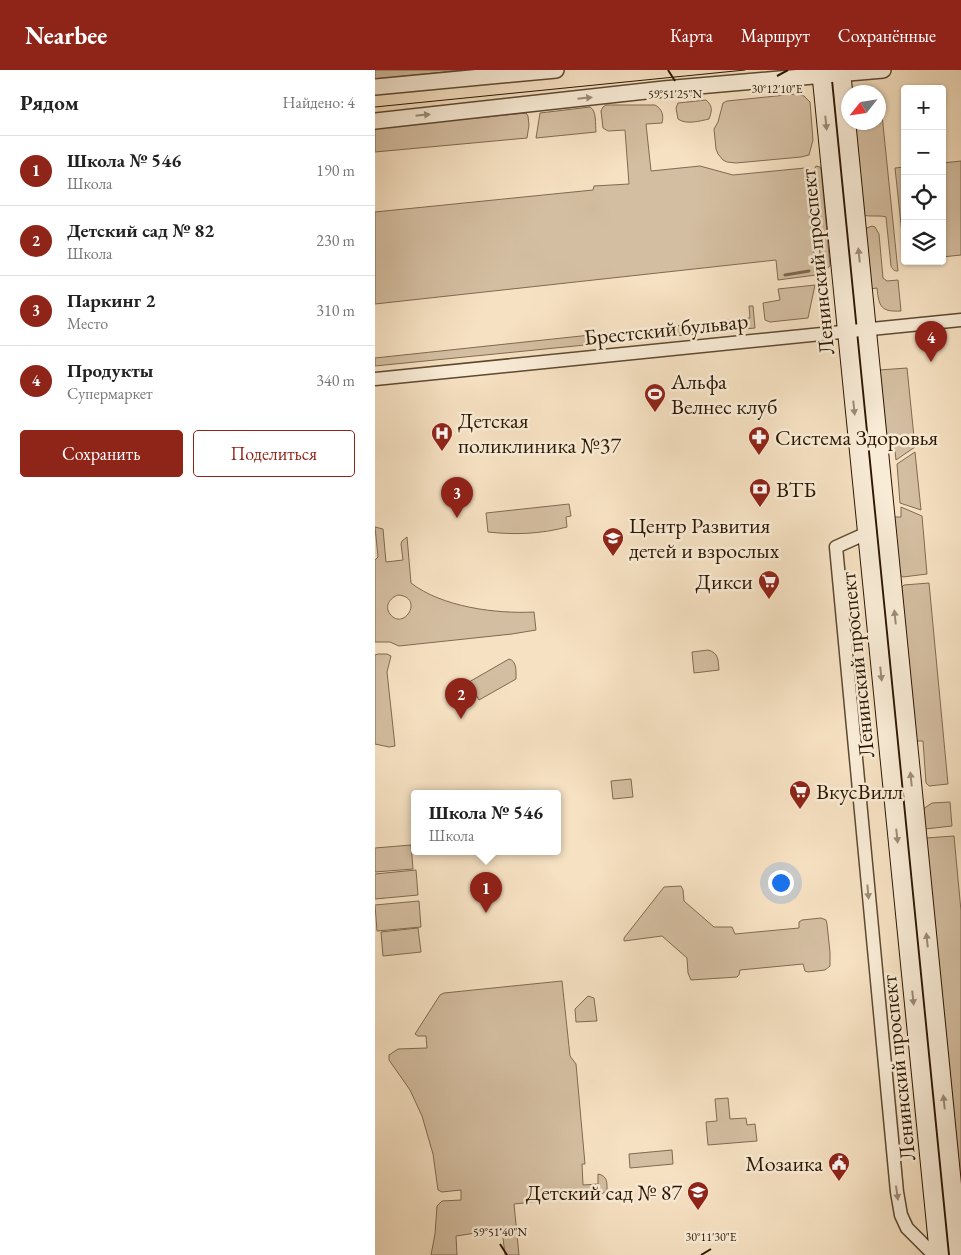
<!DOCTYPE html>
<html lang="ru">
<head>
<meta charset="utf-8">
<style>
	body { margin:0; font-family:"EB Garamond",serif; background:#f2f2f2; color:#222 }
	.controls { position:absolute; right:15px; top:15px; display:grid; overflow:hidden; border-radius:5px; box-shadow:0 1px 4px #0004 }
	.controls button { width:45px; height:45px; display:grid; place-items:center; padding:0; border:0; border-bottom:1px solid #e0e0e0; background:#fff; color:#222; font:25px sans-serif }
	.compass { position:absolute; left:466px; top:15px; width:45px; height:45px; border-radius:50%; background:#fff; box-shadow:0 1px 4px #0004; rotate:240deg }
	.you { position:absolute; left:405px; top:812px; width:18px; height:18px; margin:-12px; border:4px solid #fff; border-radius:50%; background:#1a73e8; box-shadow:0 0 0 8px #1a73e833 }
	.badge { display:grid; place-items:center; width:32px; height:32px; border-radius:50%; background:#8f2418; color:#fff; font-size:16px; font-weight:700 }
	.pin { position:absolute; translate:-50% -41px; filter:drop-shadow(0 1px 2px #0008) }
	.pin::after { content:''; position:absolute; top:26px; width:18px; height:15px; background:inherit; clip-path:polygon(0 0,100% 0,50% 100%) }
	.popup { position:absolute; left:36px; top:720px; width:150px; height:65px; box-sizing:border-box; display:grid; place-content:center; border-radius:5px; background:#fff; filter:drop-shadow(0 1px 4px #0005); font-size:16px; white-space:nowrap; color:#767676 }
	.popup b { font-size:19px; color:#222 }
	.popup::after { content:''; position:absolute; left:50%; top:100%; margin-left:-10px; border:10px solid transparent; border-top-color:#fff }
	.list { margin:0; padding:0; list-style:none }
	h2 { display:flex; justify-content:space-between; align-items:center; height:65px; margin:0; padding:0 20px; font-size:21px }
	h2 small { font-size:16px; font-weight:400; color:#767676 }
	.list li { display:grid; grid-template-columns:32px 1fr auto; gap:15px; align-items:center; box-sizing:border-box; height:70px; padding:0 20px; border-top:1px solid #e0e0e0 }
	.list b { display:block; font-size:19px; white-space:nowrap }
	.list p { margin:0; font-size:16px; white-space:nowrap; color:#767676 }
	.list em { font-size:16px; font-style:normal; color:#767676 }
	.actions { display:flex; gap:10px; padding:15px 20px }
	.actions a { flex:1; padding:11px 0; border:1px solid #8f2418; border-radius:5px; text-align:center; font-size:18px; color:#8f2418 }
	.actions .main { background:#8f2418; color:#fff }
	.icon { flex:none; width:28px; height:28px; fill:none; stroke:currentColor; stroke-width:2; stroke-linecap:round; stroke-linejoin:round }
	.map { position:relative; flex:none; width:586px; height:1185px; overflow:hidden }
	header { display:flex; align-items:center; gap:30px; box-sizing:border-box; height:70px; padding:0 25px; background:#8f2418; color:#fff }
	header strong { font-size:24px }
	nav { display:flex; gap:28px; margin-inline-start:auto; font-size:18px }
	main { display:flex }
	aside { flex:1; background:#fff }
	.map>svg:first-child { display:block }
	.green { fill:#d4bea1; stroke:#806a50; fill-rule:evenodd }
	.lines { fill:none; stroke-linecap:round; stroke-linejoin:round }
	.stream { stroke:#7c664d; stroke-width:3 }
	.minor-casing { stroke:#5e4930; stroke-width:15 }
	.tertiary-casing { stroke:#5e4930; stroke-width:18 }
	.secondary-casing { stroke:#2c1600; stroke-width:20 }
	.minor { stroke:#f9ecd7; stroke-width:12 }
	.tertiary { stroke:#f9ecd7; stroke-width:15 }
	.secondary { stroke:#f9ecd7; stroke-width:18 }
	.tram { stroke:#2c1600; stroke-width:1 }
	.oneway { fill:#9d8c76 }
	.ticks { fill:none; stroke:#2c1600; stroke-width:2 }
	.labels { text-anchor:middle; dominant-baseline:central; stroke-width:5; stroke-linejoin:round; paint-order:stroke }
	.street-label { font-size:22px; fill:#2c1600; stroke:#f9ecd7 }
	.poi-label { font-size:22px; fill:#2c1600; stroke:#f9ecd7; text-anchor:start }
	.ticks-label { font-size:12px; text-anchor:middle; fill:#2c1600; stroke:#f9ecd7; stroke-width:5; stroke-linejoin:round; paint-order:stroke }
</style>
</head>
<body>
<header>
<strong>Nearbee</strong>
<nav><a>Карта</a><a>Маршрут</a><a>Сохранённые</a></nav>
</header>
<main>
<aside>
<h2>Рядом<small>Найдено: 4</small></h2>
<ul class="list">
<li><span class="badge">1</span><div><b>Школа № 546</b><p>Школа</p></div><em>190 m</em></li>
<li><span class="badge">2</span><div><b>Детский сад № 82</b><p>Школа</p></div><em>230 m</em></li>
<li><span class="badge">3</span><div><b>Паркинг 2</b><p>Место</p></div><em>310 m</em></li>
<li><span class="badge">4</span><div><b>Продукты</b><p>Супермаркет</p></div><em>340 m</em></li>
</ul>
<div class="actions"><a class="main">Сохранить</a><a>Поделиться</a></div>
</aside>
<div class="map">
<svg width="586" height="1185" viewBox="0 0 586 1185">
	<rect width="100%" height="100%" fill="#f6e1c2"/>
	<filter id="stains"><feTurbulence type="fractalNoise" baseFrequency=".004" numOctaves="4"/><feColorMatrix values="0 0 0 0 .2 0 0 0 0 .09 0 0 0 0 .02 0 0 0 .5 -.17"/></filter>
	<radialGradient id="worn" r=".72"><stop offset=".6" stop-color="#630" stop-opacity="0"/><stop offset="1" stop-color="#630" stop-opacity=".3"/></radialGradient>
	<!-- green -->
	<path class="green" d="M0,0H89L0,9Z
		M421,24L429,26L435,32L438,70L434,85L426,87L361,93L352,92L348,90L343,84L341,79L339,59L343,52L348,33L352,31Z
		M331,30C338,36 337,41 334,49C325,51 311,55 303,49L301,38L303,33Z
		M231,35H280C287,39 289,45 287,53L271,54L276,101L325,96L358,105L430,98L441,205L403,210L401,190L0,234V142L218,120L219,116L254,114L250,60L233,61L228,58L226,41L228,37Z
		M215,37C222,41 220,54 221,62L161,68L165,43Z
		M151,43L153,46L154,55L152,68L0,82V58Z
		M504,45H507L523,201C519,201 518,200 516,196L511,147C506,145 494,147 488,145L479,53L503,52Z
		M586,91V185L567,187V93Z
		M441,96L445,97L446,99L455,196L450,200L448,195L445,186L438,108V102Z
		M530,97V191L520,98Z
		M497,156L500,157L504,164L508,208L512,211L523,210L526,241C506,242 504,237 502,218L495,219L489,159Z
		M440,215L433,248L395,252L390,250L388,233L405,230L403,219Z
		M374,236H378L380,258L0,296V288L375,248Z
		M532,298L540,377L521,390L520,381L513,382L504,300Z
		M540,382L546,440L525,433L522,394Z
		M194,434L196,446L191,447L192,457C166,464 140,465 113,462L111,443Z
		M526,437L547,446L552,504L528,507L525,505L519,447H526Z
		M0,457L8,459L11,492L28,490L26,474L27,471L32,467L36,513C67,537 121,544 159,542L161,560L137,564L24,576L15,572H0V490L3,487ZM23,525C50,527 29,562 15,544C9,536 15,528 23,525Z
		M554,513L573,714L554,716L551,713L548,671H541L526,518L529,515Z
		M333,580C344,583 343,590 344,600L319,603L317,582Z
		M3,584H12L16,586L12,602L20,676L14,677L0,674V585Z
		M134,589C142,591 141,601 141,609L104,630L94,612Z
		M256,709L258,727L238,729L236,711Z
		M575,732L577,756L550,759L548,739L557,733Z
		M579,766L586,841V1126L551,768Z
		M36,775L38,799L0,802V778Z
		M41,800L43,825L0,829V804Z
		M306,816L308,820L309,831L339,857H357L360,864L424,858V852L427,850L446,848L451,850L452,854L455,882V896L450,900L433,902L430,901L428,894L365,900L364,905L362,907L316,910L313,903L312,888L287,866L249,871V868L289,817Z
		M44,831L46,857L2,861L0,835Z
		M43,858L46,882L8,886L6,862Z
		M187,911L195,986L201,994L210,1094H207L208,1115L223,1114V1104C233,1106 232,1113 232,1121L224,1125L139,1134L144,1185H130L127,1159L81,1166L82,1185H56L60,1164L62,1136L67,1131L86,1130V1120L67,1122L63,1120L58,1084L47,1046L35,1020L14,990V985L23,979L52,978L51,966H43L40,964L65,925L69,923Z
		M213,926L219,928L222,951L201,952L200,939Z
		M353,1028L355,1049L371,1048L372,1055L380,1054L382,1071L333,1075L331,1052L342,1051L340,1029Z
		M297,1080L298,1094L255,1098L254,1084Z"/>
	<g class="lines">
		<!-- stream -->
		<path class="stream" d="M410,205L434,201"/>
		<!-- minor casing -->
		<g class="minor-casing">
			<path id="minor" d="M0,309L586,250
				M492,463L461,477L522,1122L526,1145L532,1158L559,1185"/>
		</g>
		<!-- tertiary casing -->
		<g class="tertiary-casing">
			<path id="tertiary" d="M0,17L181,0
				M0,51L289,19L508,0"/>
		</g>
		<!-- secondary casing -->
		<g class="secondary-casing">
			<path id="secondary" d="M446,0L564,1185
				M466,0L584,1185"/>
		</g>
		<!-- minor -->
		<use href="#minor" class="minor"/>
		<!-- tertiary -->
		<use href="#tertiary" class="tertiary"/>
		<!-- secondary -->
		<use href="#secondary" class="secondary"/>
		<!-- tram -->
		<path class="tram" d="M0,37L370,0"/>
	</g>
	<!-- one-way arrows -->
	<defs><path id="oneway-solid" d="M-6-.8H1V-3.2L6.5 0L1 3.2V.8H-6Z" transform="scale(1.25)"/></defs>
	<g class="oneway">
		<use href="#oneway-solid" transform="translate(210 28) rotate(-6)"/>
		<use href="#oneway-solid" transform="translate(48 45) rotate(-6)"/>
		<use href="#oneway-solid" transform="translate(451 53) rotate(84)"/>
		<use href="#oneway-solid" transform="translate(484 185) rotate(-96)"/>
		<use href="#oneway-solid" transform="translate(479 338) rotate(84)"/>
		<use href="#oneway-solid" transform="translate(520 547) rotate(-96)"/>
		<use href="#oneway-solid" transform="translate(506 604) rotate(84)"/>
		<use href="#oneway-solid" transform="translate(536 709) rotate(-96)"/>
		<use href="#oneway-solid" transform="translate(522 766) rotate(84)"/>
		<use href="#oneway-solid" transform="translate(493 822) rotate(85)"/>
		<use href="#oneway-solid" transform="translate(552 870) rotate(-96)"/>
		<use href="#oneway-solid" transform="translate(538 928) rotate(84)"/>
		<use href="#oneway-solid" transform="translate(569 1032) rotate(-96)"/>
		<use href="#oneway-solid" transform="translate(522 1123) rotate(82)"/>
	</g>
	<!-- ticks -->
	<path class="ticks" d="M293,0L300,11M402,6L413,0M125,1174L132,1185M326,1185L336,1179"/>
	<!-- icons -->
	<defs>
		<g id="stadium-pin" transform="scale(1.125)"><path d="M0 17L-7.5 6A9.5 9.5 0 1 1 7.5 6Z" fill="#8f2418" stroke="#f9ecd7"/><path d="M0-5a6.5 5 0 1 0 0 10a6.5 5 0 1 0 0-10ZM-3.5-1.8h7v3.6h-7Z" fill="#fff"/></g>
		<g id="hospital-pin" transform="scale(1.125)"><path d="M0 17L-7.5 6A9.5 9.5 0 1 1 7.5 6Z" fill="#8f2418" stroke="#f9ecd7"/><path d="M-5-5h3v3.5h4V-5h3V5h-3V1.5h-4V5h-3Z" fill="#fff"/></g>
		<g id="pharmacy-pin" transform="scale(1.125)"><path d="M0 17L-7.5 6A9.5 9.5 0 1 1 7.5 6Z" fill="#8f2418" stroke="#f9ecd7"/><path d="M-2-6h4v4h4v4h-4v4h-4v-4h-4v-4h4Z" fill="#fff"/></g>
		<g id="bank-pin" transform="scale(1.125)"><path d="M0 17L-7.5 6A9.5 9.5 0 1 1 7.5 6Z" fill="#8f2418" stroke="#f9ecd7"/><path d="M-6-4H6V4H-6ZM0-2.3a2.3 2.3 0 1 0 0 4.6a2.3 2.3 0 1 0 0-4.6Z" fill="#fff"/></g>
		<g id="university-pin" transform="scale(1.125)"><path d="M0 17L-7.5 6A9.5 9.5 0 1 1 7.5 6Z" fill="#8f2418" stroke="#f9ecd7"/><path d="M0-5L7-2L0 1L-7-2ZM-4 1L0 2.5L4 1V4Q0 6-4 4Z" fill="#fff"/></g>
		<g id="supermarket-pin" transform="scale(1.125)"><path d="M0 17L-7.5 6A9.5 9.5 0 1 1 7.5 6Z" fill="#8f2418" stroke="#f9ecd7"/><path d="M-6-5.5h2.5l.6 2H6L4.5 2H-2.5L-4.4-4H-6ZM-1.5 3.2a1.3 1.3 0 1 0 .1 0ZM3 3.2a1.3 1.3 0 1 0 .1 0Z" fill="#fff"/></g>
		<g id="civic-pin" transform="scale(1.125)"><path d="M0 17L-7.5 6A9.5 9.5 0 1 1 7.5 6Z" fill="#8f2418" stroke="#f9ecd7"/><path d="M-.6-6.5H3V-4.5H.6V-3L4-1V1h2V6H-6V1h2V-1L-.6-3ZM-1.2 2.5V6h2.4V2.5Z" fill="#fff"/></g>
		<g id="school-pin" transform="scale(1.125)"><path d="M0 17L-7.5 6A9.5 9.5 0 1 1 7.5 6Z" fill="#8f2418" stroke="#f9ecd7"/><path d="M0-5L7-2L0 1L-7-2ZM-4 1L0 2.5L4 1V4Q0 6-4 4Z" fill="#fff"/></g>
	</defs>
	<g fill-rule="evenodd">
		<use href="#stadium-pin" x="280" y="324"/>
		<use href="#hospital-pin" x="67" y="363"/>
		<use href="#pharmacy-pin" x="384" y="367"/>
		<use href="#bank-pin" x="385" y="419"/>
		<use href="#university-pin" x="238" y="468"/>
		<use href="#supermarket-pin" x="394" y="511"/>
		<use href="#supermarket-pin" x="425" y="721"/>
		<use href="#civic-pin" x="464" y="1093"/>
		<use href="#school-pin" x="323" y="1122"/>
	</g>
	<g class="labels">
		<!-- street labels -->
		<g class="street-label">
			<text transform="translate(442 192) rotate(-96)">Ленинский проспект</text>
			<text transform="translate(291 259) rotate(-6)">Брестский бульвар</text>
			<text transform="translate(482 595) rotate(-96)">Ленинский проспект</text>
			<text transform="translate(523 998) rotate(-96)">Ленинский проспект</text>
		</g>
		<!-- poi labels -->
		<g class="poi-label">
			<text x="296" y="311">Альфа<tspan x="296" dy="25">Велнес клуб</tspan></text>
			<text x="83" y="350">Детская<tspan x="83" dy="25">поликлиника №37</tspan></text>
			<text x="400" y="367">Система Здоровья</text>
			<text x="401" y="419">ВТБ</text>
			<text x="254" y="455">Центр Развития<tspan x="254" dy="25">детей и взрослых</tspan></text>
			<text x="378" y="511" text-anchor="end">Дикси</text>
			<text x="441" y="721">ВкусВилл</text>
			<text x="448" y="1093" text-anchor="end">Мозаика</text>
			<text x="307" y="1122" text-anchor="end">Детский сад № 87</text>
		</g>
	</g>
	<g class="ticks-label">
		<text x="402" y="23">30°12'10"E</text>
		<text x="300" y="28">59°51'25"N</text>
		<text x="125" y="1166">59°51'40"N</text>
		<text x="336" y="1171">30°11'30"E</text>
	</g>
	<rect width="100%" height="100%" filter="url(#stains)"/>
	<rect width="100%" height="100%" fill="url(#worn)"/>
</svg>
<div class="controls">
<button>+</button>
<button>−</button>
<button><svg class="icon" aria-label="locate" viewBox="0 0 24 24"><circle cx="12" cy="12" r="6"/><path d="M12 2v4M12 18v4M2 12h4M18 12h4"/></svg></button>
<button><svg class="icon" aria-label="layers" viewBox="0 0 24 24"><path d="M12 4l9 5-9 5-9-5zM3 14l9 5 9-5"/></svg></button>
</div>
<svg class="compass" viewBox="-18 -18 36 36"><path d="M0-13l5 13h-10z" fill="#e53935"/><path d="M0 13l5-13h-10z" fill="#767676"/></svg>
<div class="you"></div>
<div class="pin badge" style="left:111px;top:843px">1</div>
<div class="popup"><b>Школа № 546</b>Школа</div>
<div class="pin badge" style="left:86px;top:649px">2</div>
<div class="pin badge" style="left:82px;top:448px">3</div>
<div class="pin badge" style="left:556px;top:292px">4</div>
</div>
</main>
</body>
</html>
